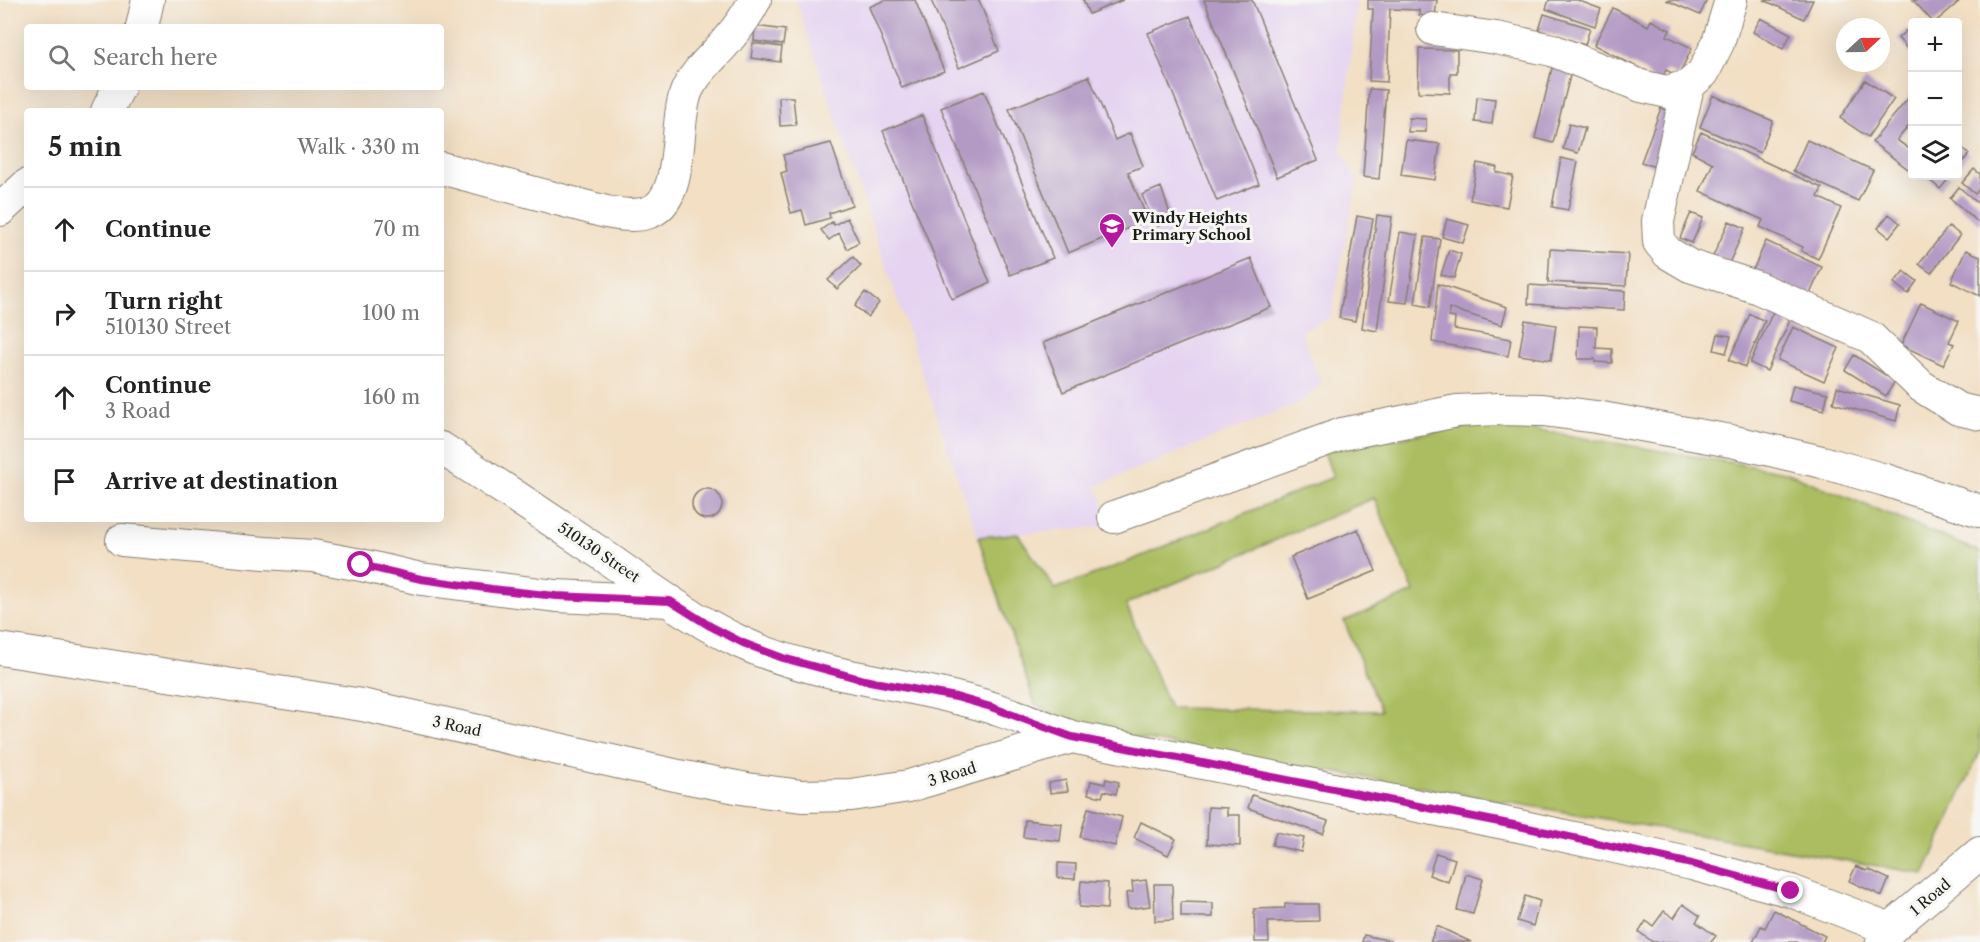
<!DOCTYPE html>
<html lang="en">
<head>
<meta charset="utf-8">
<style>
	body { margin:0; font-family:"Libre Caslon Text",serif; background:#f2f2f2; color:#222 }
	.controls { position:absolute; right:18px; top:18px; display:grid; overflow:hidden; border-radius:6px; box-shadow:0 6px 24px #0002 }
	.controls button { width:54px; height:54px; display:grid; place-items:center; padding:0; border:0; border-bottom:2px solid #e0e0e0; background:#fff; color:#222; font:30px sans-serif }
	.compass { position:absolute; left:1836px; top:18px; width:54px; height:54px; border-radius:50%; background:#fff; box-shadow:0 6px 24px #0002; rotate:68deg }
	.stop { position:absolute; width:18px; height:18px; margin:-14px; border:4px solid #b5179e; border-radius:50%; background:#fff }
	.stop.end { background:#b5179e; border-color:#fff; box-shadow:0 2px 6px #0008 }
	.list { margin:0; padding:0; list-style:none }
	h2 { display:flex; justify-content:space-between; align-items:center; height:78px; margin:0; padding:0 24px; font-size:26px }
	h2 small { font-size:20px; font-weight:400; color:#767676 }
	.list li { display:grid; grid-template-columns:39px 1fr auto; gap:18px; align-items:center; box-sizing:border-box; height:84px; padding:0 24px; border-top:2px solid #e0e0e0 }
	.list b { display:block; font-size:22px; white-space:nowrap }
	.list p { margin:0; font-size:20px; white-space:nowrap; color:#767676 }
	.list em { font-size:20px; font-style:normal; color:#767676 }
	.icon { flex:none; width:33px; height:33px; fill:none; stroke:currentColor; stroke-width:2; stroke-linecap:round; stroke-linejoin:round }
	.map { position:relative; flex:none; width:1980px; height:942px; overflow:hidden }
	.search { position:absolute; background:#fff; box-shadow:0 6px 24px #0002; left:24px; top:24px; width:420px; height:66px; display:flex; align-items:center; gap:15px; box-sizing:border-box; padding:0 21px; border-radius:6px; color:#767676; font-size:22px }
	.panel { position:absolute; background:#fff; box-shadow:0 6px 24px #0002; left:24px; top:108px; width:420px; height:414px; border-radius:6px }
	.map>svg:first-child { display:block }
	.built { fill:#e5d3f1 }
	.green { fill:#abbd61; stroke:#646c3e; stroke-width:1.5; fill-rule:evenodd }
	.building { fill:#b39ac5 }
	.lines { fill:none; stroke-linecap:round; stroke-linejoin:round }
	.minor-casing { stroke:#877e70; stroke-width:34 }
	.minor { stroke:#fff; stroke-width:32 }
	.route { stroke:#b5179e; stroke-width:8 }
	.labels { text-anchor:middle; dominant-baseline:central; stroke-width:6; stroke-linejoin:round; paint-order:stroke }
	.poi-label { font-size:15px; font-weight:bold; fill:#1c1c1c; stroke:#f6f6f2; text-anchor:start }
	.street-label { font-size:15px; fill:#1c1c1c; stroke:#f6f6f2 }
</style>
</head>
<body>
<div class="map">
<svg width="1980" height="942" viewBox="0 0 1980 942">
	<rect width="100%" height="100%" fill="#f6f6f2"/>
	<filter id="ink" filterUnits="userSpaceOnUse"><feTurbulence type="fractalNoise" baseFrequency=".0167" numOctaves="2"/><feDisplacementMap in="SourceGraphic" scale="12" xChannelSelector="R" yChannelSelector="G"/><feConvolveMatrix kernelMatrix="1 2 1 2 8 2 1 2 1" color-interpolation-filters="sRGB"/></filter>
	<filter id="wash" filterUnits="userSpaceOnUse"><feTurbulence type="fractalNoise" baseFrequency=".008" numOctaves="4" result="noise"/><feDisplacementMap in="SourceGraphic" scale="24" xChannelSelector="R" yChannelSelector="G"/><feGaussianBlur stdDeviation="1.35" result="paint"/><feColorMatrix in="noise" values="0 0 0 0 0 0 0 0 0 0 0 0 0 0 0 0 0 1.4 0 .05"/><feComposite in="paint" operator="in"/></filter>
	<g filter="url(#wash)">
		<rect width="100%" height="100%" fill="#f2dfc4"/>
		<!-- built -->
		<path class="built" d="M796,0H1357L1341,150L1357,180L1331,317L1301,331L1321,384L1303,401L1096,486L1112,526L978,537Z"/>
		<!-- green -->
		<path class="green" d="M1479,425L1519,427L1786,472L1980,552V752L1924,874L1078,728L1035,704L978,537L1018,534L1055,589L1127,562L1333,477L1324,452L1352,445ZM1374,498L1414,592L1344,621L1381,711L1170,708L1126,604Z"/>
		<g id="blocks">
			<!-- building -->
			<path class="building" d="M885,0H915L944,71L902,88L869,7Z
				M931,0H979L999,51L959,68Z
				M1083,0H1123L1089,14Z
				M1204,0H1252L1318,160L1277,177Z
				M1368,0H1437L1435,17L1419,15V10L1390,9L1387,82L1369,81L1373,9H1368Z
				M1549,0H1577L1601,9L1595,26L1546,9Z
				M1666,0H1707L1700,15Z
				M1764,0H1813L1804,19Z
				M1913,0H1961L1935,22H1933Z
				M1613,8L1648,26L1651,20L1670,30L1667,36L1692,48L1678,76L1666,70L1658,85L1645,71L1594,45Z
				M1544,14L1590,28L1585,45L1539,30Z
				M1190,16L1259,184L1217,201L1148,33Z
				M1761,18L1791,34L1783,49L1753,32Z
				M755,26L785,30L783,45L754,41Z
				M1908,29L1912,35V54L1898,38Z
				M753,43L782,47L780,62L751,58Z
				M1419,49L1457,50V73H1450V93L1418,92Z
				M1554,60L1573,64L1553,143L1535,138Z
				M1089,76L1115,140L1130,133L1143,166L1128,172L1148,220L1068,253L1009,109Z
				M1865,80L1894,99L1868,137L1840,118Z
				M1369,89L1386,90L1379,179L1363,177Z
				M984,91L1053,258L1010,275L941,108Z
				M1713,95L1773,121L1760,153L1700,127Z
				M1911,95L1912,96V122L1897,140L1912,151V172L1872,142Z
				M779,97H793L796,125L780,126Z
				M1477,97L1495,99L1492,124L1475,122Z
				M1661,108L1675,113L1655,167L1641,162Z
				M922,115L990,283L952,299L883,131Z
				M1409,118L1426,119V132H1408Z
				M1569,124L1585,128L1578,153L1563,149Z
				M1701,132L1822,188L1818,197L1841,208L1818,259L1801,251L1803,247L1760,227L1763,220L1700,191L1713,163L1692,152Z
				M1406,140L1440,144L1435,180L1401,175Z
				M1807,140L1873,170L1858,201L1793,171Z
				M831,143L852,205L829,213L830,218L806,225L802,210L791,213L781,173L787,171L783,155Z
				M1958,144L1969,154L1958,168Z
				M1561,158L1578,162L1568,210L1552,207Z
				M1477,163L1497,167L1496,172L1513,176L1507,207L1470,200Z
				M1974,169L1980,174V188L1975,194L1962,183Z
				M1918,176H1951L1940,189L1926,177L1924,180Z
				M1161,187L1172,220L1158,226L1153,212L1150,214L1142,195Z
				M1959,187L1980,205V224L1950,198Z
				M1691,213L1703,218L1692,243L1680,238Z
				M1889,214L1900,223L1889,237L1878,228Z
				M1377,215L1392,217L1377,331L1362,328Z
				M1357,216L1373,219L1355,321L1339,318Z
				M847,218L859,242L847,249L839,233L829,240L821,230L832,222L834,225Z
				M1447,219L1469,225L1463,243L1442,237Z
				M1729,221L1745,228L1729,263L1713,256Z
				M1949,226L1960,235L1931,273L1919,264Z
				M1400,232L1418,235L1407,303L1389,301Z
				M1425,237L1440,239L1430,307L1415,304Z
				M1766,241L1822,267L1809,296L1753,270Z
				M1550,249L1628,254L1626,286L1548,282Z
				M1449,250L1461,254L1454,278L1441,275Z
				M1966,250L1980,256V296L1951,282Z
				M853,257L861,266L837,289L828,280Z
				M1251,258L1271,307L1063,392L1043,343Z
				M1904,271L1917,281L1908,294L1894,283Z
				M1438,284L1507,307L1502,325L1449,308V317L1455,318L1454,329L1511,339L1508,356L1432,342Z
				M1529,285L1625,291L1624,310L1528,304Z
				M865,292L879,303L868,317L855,306Z
				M1921,303L1959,321L1949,342L1954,344L1943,365L1901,345Z
				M1776,305L1793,313L1767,371L1750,363Z
				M1750,314L1765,321L1745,367L1729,360Z
				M1525,320L1556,325L1551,360L1519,355Z
				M1579,326L1597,327L1596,348L1612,349V363L1595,362V359H1578Z
				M1793,327L1839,348L1824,381L1778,360Z
				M1718,334L1731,336L1726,353L1714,350Z
				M1854,355L1895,381L1886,396L1845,370Z
				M1793,385L1828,393L1824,410L1789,401Z
				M1837,387L1900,405L1896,421L1833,403Z
				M692 504a15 15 0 1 1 30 0a15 15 0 1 1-30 0Z
				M1358,529L1376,571L1308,599L1291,557Z
				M1106,779L1119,782L1116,794L1104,791L1102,797L1088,794L1091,781L1105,784Z
				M1066,780L1068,791L1050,793L1049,783Z
				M1252,795L1328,821L1323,834L1248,808Z
				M1208,807L1227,808V815H1240V846L1207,844Z
				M1088,808L1122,817L1115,846L1080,837Z
				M1025,820L1062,824L1060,841L1023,837Z
				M1141,822L1176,839L1168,855L1134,838Z
				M1276,832L1304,838L1301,852L1272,845Z
				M1436,853L1455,859L1448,882L1429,875Z
				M1058,863L1076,864L1075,879L1058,878Z
				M1856,866L1867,871L1868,869L1889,879L1882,896L1849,881Z
				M1466,874L1483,879L1473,914L1457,910Z
				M1146,880L1150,906L1128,909L1126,893L1133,892L1132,882Z
				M1081,881L1108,883L1107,909L1079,907Z
				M1154,884H1172L1173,920L1155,921Z
				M1525,896L1540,901L1533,926L1517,921Z
				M1181,902L1213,903V917H1181Z
				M1285,904H1318L1319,921L1268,922L1269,942H1255L1254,909L1285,908Z
				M1683,904L1700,916L1696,922L1716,936L1711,942H1653L1639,932L1646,921L1653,926L1664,911L1674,918Z
				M1774,910L1825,936L1822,942H1753L1761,926L1765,928Z
				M1437,926L1471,942H1430Z
				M1364,935L1391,941V942H1362Z"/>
		</g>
	</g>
	<g filter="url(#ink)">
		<use href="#blocks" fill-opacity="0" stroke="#877e70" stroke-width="1.5"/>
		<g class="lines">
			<!-- minor casing -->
			<g class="minor-casing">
				<path id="minor" d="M142,27L148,0
					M1433,29L1496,38L1552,50L1641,86L1667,92L1688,86L1703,73L1718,43L1731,0
					M1688,86L1658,221L1659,242L1668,253L1690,266L1756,287L1870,337L1921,386L1958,409L1980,414
					M107,111L119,87
					M441,168L606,212C619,214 633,217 647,213C688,201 672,119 688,88C698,68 716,55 729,38C739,27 748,13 755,0
					M0,210L27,185
					M441,448C494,482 547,517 600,553C645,585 691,619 742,643C809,674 885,680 956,698C996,707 1034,723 1072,737
					M1114,517L1342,434L1457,411L1499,409L1543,410L1596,417L1731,441L1822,462L1885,480L1980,511
					M122,540L265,553L313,556L361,565L421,579L556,596L670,601
					M0,649L362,705L679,776L747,789L802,796L851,795L909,786L1072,737L1519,826L1692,864L1791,891L1890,929
					M1882,942L1890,929L1980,853"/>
			</g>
			<!-- minor -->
			<use href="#minor" class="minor"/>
		</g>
	</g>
	<g class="lines" filter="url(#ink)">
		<!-- route -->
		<path class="route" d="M361,565L421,579L492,589L556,596L670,601L710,626L743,643L783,658L864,680L956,697L991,707L1072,737L1519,826L1692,864L1791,891"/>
	</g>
	<!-- icons -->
	<defs>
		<g id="school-pin" transform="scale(1.35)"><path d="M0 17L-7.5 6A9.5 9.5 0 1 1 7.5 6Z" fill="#b5179e" stroke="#f6f6f2"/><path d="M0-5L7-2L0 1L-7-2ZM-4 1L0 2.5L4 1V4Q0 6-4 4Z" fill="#fff"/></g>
	</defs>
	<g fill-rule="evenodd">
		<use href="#school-pin" x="1112" y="226"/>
	</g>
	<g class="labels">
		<!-- poi labels -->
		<g class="poi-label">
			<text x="1132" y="217">Windy Heights<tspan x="1132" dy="17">Primary School</tspan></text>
		</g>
		<!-- street labels -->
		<g class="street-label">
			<text transform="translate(599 552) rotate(34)">510130 Street</text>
			<text transform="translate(457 726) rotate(12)">3 Road</text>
			<text transform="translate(952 774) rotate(-17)">3 Road</text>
			<text transform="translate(1930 897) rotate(-40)">1 Road</text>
		</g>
	</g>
</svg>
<div class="controls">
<button>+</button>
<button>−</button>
<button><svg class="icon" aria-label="layers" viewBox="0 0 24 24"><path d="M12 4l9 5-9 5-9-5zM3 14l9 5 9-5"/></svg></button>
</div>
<svg class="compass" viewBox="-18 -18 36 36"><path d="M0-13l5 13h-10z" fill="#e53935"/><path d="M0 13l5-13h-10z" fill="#767676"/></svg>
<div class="stop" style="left:361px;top:565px"></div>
<div class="stop end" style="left:1791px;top:891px"></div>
<div class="search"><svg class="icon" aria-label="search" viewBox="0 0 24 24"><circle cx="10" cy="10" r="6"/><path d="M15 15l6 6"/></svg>Search here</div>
<section class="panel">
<h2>5 min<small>Walk · 330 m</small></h2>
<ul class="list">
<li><svg class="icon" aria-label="ahead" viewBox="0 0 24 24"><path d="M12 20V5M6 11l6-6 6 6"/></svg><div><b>Continue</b></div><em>70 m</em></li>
<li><svg class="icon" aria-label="right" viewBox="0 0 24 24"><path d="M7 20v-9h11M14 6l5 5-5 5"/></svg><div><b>Turn right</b><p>510130 Street</p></div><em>100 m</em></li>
<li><svg class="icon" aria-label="ahead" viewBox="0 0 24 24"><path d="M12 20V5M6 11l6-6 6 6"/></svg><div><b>Continue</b><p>3 Road</p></div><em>160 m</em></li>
<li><svg class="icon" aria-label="arrive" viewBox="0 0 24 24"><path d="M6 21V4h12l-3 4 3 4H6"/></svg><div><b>Arrive at destination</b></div></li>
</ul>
</section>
</div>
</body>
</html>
